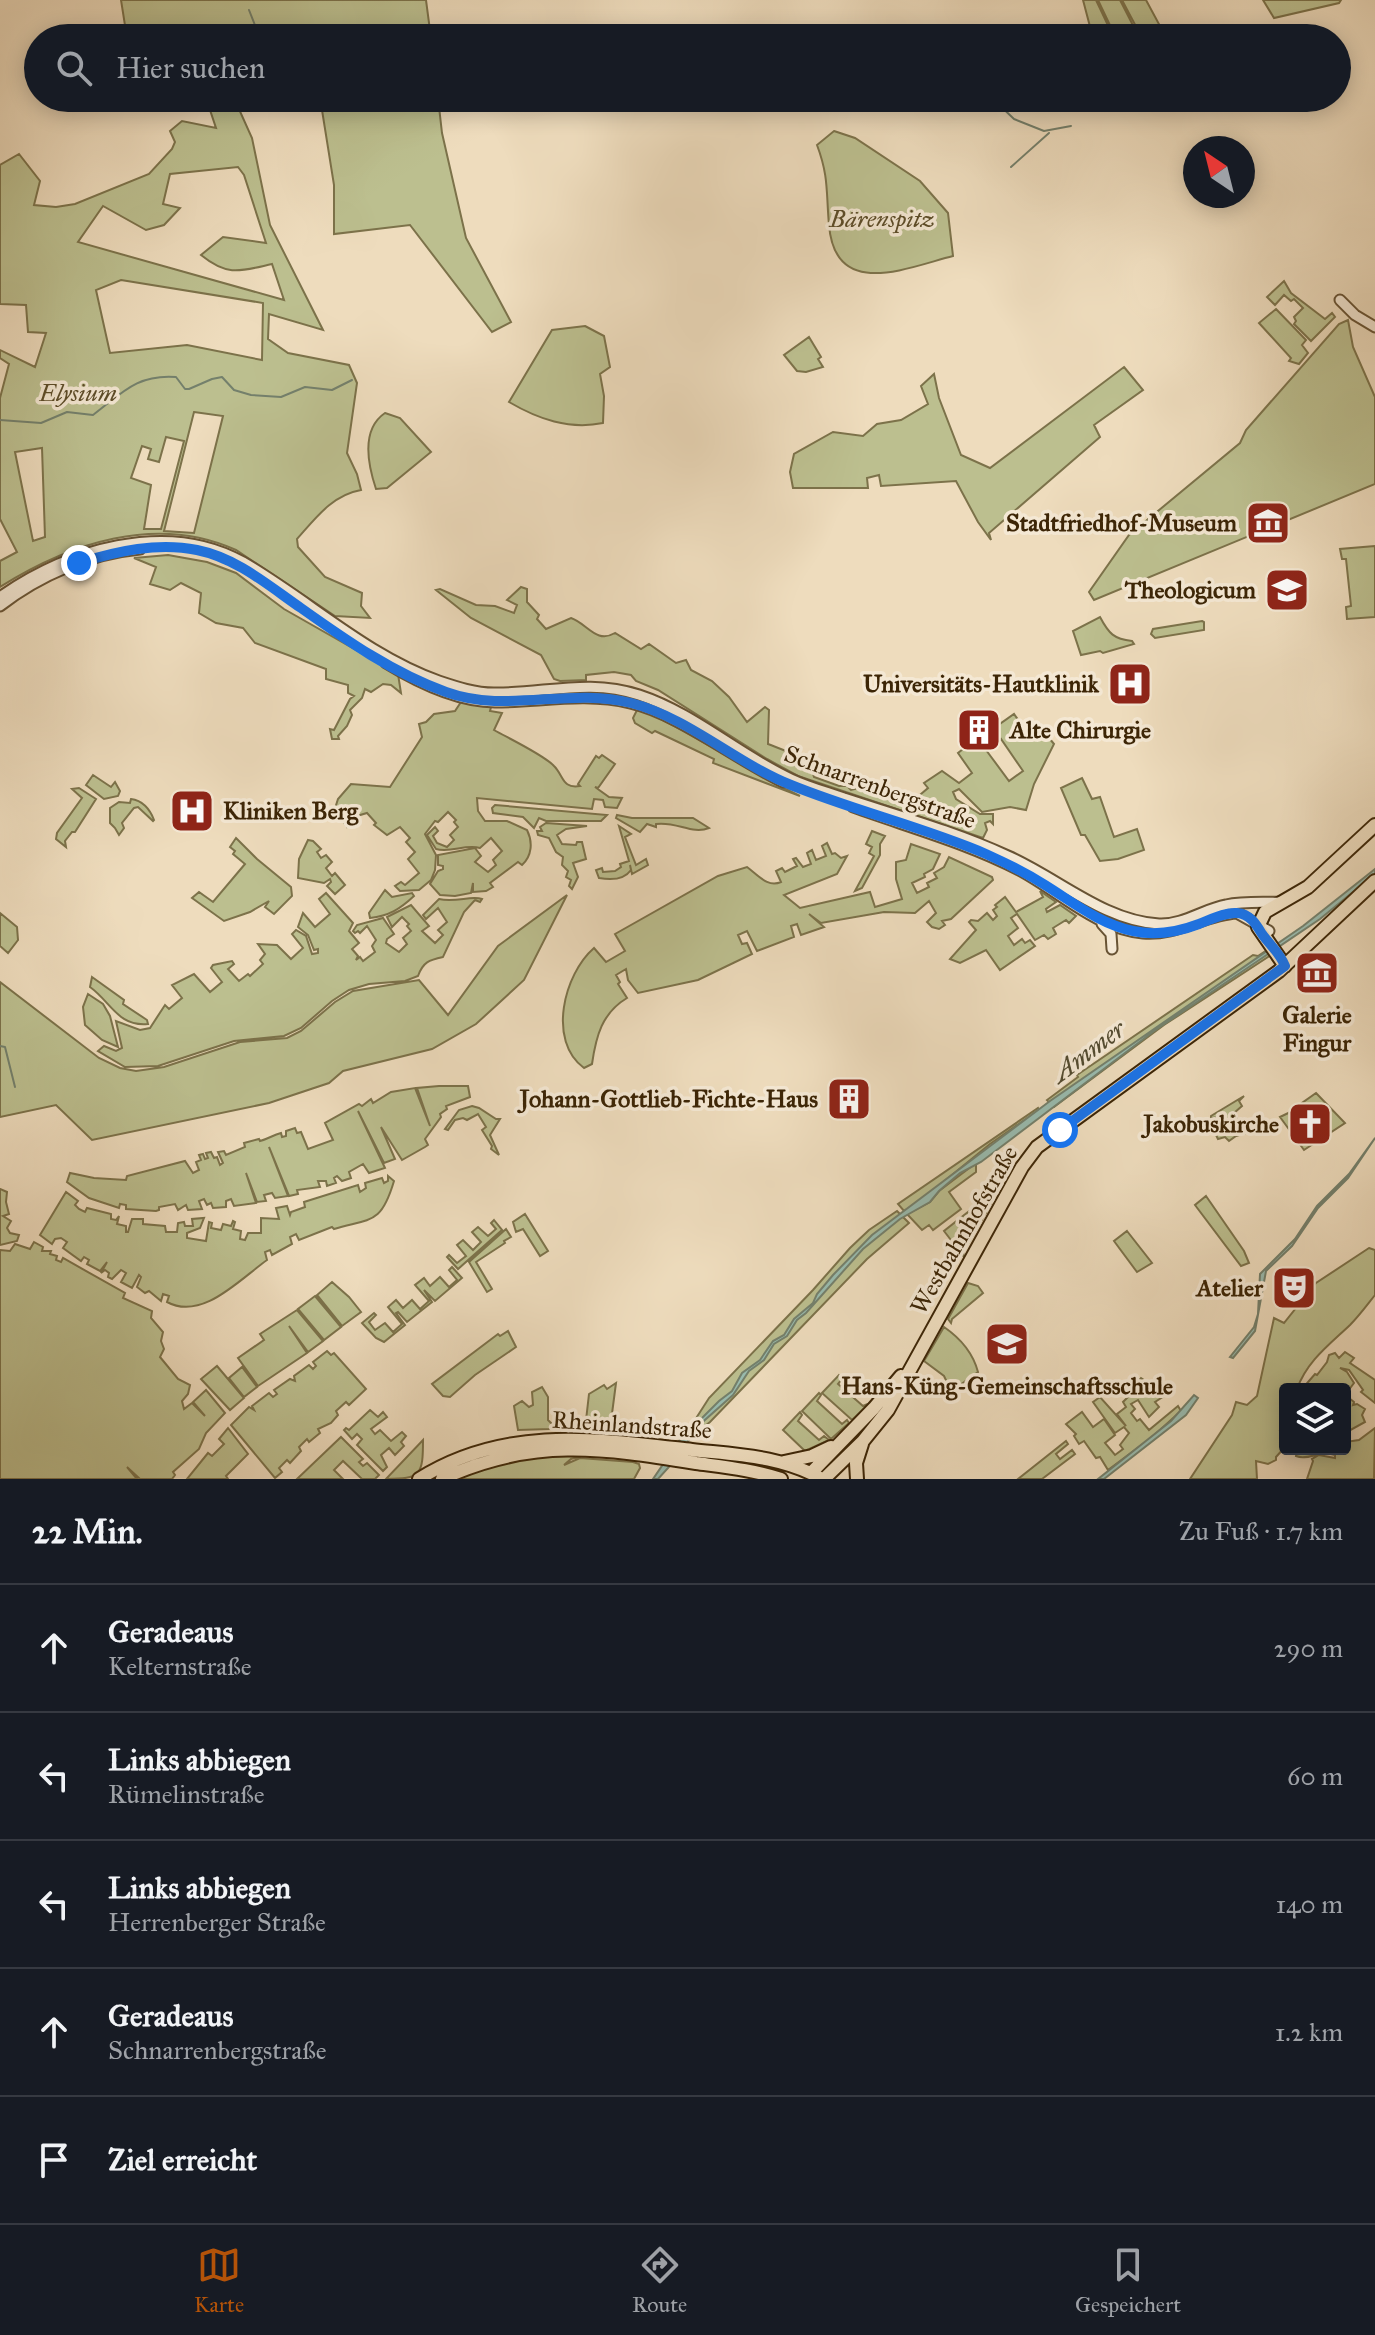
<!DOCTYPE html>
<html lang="de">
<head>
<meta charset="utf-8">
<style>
	body { margin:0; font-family:"IM FELL Great Primer",serif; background:#20242c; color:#f1f3f6 }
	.controls { position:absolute; right:24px; bottom:24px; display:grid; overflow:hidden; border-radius:8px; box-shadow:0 4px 20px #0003 }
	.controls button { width:72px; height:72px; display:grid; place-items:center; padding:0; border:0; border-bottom:2px solid #363941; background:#171b24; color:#f1f3f6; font:40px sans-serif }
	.compass { position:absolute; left:1183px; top:136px; width:72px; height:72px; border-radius:50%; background:#171b24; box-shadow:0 4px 20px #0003; rotate:325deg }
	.stop { position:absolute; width:24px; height:24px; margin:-18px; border:6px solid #1a73e8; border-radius:50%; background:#fff }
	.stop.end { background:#1a73e8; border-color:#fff; box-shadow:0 2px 8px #0008 }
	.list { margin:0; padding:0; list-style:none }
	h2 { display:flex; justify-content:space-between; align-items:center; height:104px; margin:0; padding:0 32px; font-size:34px }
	h2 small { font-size:26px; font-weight:400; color:#9ea1a6 }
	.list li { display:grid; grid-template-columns:52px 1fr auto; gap:24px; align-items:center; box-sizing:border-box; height:128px; padding:0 32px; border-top:2px solid #363941 }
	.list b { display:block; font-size:30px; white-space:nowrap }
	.list p { margin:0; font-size:26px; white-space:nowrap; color:#9ea1a6 }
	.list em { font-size:26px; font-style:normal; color:#9ea1a6 }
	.icon { flex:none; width:44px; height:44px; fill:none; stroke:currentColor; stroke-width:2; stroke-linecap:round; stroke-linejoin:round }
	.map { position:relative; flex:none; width:1375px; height:1479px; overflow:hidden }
	.search { position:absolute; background:#171b24; box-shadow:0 4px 20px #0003; left:24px; right:24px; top:24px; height:88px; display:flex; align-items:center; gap:20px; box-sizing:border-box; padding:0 28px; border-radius:44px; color:#9ea1a6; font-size:30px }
	.sheet { height:744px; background:#171b24 }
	nav { display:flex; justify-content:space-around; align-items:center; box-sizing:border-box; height:112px; border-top:2px solid #363941; background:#171b24; font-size:22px; color:#9ea1a6 }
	nav a { display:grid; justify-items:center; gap:4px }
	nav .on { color:#b45309 }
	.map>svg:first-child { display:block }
	.green { fill:#bcbf8f; stroke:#7c724a; stroke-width:2; fill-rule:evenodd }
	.water { fill:#99bcb0; stroke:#74806c; stroke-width:2 }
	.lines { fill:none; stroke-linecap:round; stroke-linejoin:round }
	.stream { stroke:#74806c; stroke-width:2 }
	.minor-casing { stroke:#685334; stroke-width:13 }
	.major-casing { stroke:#3c2506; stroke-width:16 }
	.minor { stroke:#f4e8d4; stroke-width:9 }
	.major { stroke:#eedcbd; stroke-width:12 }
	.route { stroke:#1a73e8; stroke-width:10 }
	.labels { text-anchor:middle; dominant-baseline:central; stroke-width:7; stroke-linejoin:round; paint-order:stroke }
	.park-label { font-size:24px; font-style:italic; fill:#5c4c28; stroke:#f4e8d4 }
	.poi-label { font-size:24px; font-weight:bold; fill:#3c2506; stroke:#f4e8d4; text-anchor:end }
	.street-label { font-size:24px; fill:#3c2506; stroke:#f4e8d4 }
	.water-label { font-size:26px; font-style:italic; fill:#534b30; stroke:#f4e8d4 }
</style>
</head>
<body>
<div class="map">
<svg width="1375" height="1479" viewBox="0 0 1375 1479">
	<rect width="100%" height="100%" fill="#eedcbd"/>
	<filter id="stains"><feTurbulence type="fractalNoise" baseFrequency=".0025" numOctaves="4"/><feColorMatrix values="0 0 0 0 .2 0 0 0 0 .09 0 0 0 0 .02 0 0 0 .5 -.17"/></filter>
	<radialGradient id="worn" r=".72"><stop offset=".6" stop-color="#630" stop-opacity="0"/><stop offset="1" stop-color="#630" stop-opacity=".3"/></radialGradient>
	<!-- green -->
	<path class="green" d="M121,0H426L431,38H127Z
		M1083,0H1096L1114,38H1093Z
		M1098,0H1120L1139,37L1116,38Z
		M1122,0H1146L1160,26L1141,36Z
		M1263,0H1341L1339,3L1274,18Z
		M206,98H234L252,138L270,225L323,330L269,314L268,339L288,353L349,365L357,383L347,453L357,474L361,490C332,495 315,519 297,539L298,547L325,577L362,593L361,606L370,618L335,616L236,550C156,514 70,543 0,587V561L17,552L0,519V398L9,364L0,358V350L35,367L46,333L28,332L26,305L0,304V165L19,154L40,181L34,205L56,207L75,204L149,174L172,149L175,142L170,131L182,121L216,128ZM238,167L244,175L266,243L223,237L201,255C228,277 241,271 272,264L284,300L78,242L103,206L146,230L164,225L180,208L163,204L170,174ZM121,280L263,303L262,360L187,345L110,353L96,290ZM194,412L223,416L194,533L164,531ZM166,437L184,441L161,529H144L151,485L131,478L142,446L151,449L148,459L159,462ZM42,448L45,537L33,541L15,452Z
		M277,98H438L442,133L466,238L511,322L492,332L410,225L334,234V185L322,110L280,109Z
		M834,131L855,138L920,181L948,213L953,256C906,268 835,300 829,225C826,192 829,177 817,145Z
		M1284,281L1291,293L1325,319L1332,313L1335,317L1311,341L1294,324L1296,321L1294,317L1303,308L1294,299L1291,301L1284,295L1275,305L1267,297Z
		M1276,309L1306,340L1302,345L1308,353L1299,364L1289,361L1291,358L1259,323Z
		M1348,320L1353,347L1375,397V484L1094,600L1089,592L1129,535L1240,443L1246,430L1339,324Z
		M585,326L604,336L610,367L600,374L604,396L603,423C569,430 538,419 509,402L552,330Z
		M809,337L821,357L818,359L823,367L806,372L797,371L784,355Z
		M1124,367L1143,390L1094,425L1100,437L989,533L991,540L978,522L956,481L881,486L879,475L867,478L868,488H793L790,472L794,454L833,432L863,436L877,424L901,420L928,404L921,386L934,374L939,398L961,455L990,468Z
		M385,413L400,418L431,452L387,488L376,489C368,465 360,430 385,413Z
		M1375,546V617L1347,619L1346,607L1351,606L1346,559H1342L1340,549Z
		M168,555L207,562L236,573L284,609L398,674L401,693L391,685L383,684L371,692L365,689L362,698L350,710L352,715L347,726L338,736L339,739H332L330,729L334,730L350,699L354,696L348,693V685L326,679V669L255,643L243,628L216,623L199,613L201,593L181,583L170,590L150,584L156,567L134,558Z
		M521,587L527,589V602L539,615L537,619L546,629L571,618C588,624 596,644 615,633L641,649L649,644L676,663L686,660L691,670L712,681L729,697L747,722L765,707L769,710L768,744C785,751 810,757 814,777L839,786H847L851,790L863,787C876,794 882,804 898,795L914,800L928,788L924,783L942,771L959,783L972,773L958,753L986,731L992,745L986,750L1009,781L1023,771L1001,739L994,744L990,731L1014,714L1028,734L1040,727L1054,744L1034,784L1026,810L1010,807L982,812L959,789L953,792L956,799L980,814H993V824L990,821L985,823L987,830L983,838L798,776L767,759L658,690L636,681L631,675L614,672L586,675V680L560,681L554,679L541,655L471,618L436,590L440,589L476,605L495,606L514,613L517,605L507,600Z
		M1100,617C1109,634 1114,639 1132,641L1134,644L1103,653L1100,651L1081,655L1073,631Z
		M1202,621L1204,622V630L1155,638L1151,634L1153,629Z
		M461,702L491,707L490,711L502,713L494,730C508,738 544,755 554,766C564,776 562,789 580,786L578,784L596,756L599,758L602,755L615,764L598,788L595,787L609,797L622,798L617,808L605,807L603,800L594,799L592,809L477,798L478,811L485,821H507L527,830C533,842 532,856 522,865L518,862L490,883L493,887L486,891L473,892V883L471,893L455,896L440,895L430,884L438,871L443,869V866L438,865V855L475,848L481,856L475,862L488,872L496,865L493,860L502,851L491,838L480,848C465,844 451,853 436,849L427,835L435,827L438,831L433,836L437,843L447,847L454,840L450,835L458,827L454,822L456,820L448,812L438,822L435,821L425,834L436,855L435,870L431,880L419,890L400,891L395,886L401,882L405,885L419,873L408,859L415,852L406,842L410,838L400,827L387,835L374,825L376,823L367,813L357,816L347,827L339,816L333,820L332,818L338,799L351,784L390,787L422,737L419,724L426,722L434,714L455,711Z
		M638,708C695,733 744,770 800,796L713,763L714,759L655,731L652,733L635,723L633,718Z
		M93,775L111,787L115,782L120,791L118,796L104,799L86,785Z
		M1082,778L1092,799L1100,797L1114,837L1137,829L1144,850L1118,859L1100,861L1085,835H1081L1061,788Z
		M79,788L96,799L75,832H72L65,841L66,847L56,839L57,833L82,798L72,789Z
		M131,799C142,800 150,809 154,820L153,821L138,807L134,808L122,823L124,828L119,835L115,828L110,823V808L119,802L130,803Z
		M495,805L607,815L601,821H546L539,818L534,828L523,817L493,813L492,808Z
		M617,815L632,818H693L709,828C692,835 677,821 656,824V827L647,824L640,832L616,818Z
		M546,823L587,826L566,829L557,835L562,844L576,845L577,842H582L586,859L573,863L578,877L572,889L569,886L571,880L566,877L568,871L562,865L563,857L556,852L549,838L538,835L537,831H542L540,827Z
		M619,826L631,834L625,837L636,865L646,859L648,865L632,874L630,865L631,870C624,880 610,880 599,878L596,870L602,868L603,872L615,871L621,867L620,864L629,861Z
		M872,831L885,836L880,844V855L862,888L855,891L874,856L869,853L872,847L866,844Z
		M236,838L257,859L291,887L292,896L274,914L265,907L269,901L250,912L224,921L192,898L199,892L213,902L245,864L233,854L235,851L230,847Z
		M308,840L313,841L321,849L317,852L321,858L326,855L332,862L326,868L332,876L335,873L345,885L335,894L327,886L331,882L330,879L324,883L298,878L299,859Z
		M827,843L832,854L835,853L841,858L847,856L837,874L784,895L800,908L870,892L875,907L902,899L896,879V862L906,860L911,844L940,854L933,869L924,874L925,877L912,883L917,893L929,887L927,883L937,878L934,873L944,867L949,857L992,877L993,880L951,919L942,921L945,925L939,929L932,927L927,922L936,913L929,901L915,913L884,912L821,923L809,914L824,927L801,935L797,924L791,926L794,937L757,951L747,931L738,935L742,944L747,943L752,954L698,980L638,993L628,980L626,969L616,975L620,982L618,984L627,998C602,1013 596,1036 592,1064L584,1068C547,1041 564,974 594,948L606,962L625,951L615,934L718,876L747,867C759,876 768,888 781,882L776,871L782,868L785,872L797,866L793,859L796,858L803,867L811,864L807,853L812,850L816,860L826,856L822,846Z
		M385,890L392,897L412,893L414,896C400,909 389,916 370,918L369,913Z
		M1040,891L1056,902L1046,909L1047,912L1060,905L1076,916L1069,923L1066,920L1053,928L1056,934L1048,939L1044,935L1035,940L1017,914L1011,918L1018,928L1008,936L1014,945L1022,939L1025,943L1030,940L1035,946L1000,970L986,950L960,963L950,959L976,930L969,922L971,920L978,921L987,913L993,920L997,916L993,910L997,907L995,905L1005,897L1016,912L1043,897Z
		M326,893L353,923L349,931L359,943L352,949L358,956L356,960L360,957L363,961L375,952L372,946L376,940L367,926L360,933L358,931L355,933L353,931L357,925L383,918L394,934L387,939L386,943L399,952L407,944L403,938L411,931L407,926L409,924L402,917L392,927L387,917L411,905L429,926L422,931L435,943L443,935L438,930L447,922L438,908L426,919L423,915L439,899C456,903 471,895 482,899L480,902L475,900L464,912L443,957C429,960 423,962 418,976L405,981L369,984L349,990L332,1001L301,1028L284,1036L234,1041L158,1066L125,1067L98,1051L104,1046L116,1051L122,1048L116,1021L140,1030L150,1028L165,1005L169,1009L182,998L172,985L194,974L210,992L222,982L211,968L213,965L232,961L234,964L228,969L239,981L248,974L250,976L263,964L260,960L265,954L258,944L277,945L291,959L303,948L292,934L296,930L306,936L312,954L318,953V949L314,950L308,935L298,927L303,913L315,927L330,914L319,899Z
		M567,895L524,980L476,1024L432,1049L343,1071L329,1083L269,1103L92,1140L56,1105L0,1117V982L99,1058L120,1068L136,1071L164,1067L240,1042L287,1038L301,1031L335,1002L353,991L419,980L448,1015L498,946Z
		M0,913L17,927L18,940L8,953L0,946Z
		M1267,950L1271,955L1164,1025L1054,1107L1047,1100L1078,1077L1077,1075L1253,955L1258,956Z
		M92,977L124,1000L123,1004L147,1020L148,1024C118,1027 111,1002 90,987Z
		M88,994L103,1004L110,1016L118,1047L102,1040L85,1025L83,1007Z
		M439,1086H468L470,1097L446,1106L447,1109L440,1114L441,1117L425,1139L428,1145L425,1147L402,1160L381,1127L395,1159L384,1163L358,1111L385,1168L369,1173L363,1164L349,1172L351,1178L342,1181L337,1176L334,1178L336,1183L327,1186L326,1181H318L320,1187L297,1190L298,1194L289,1196L269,1147L288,1196L275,1198L272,1193L264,1195L266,1201L257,1202L246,1173L256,1203L234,1206L231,1199L226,1201V1207L213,1208L211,1203L207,1205L204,1199L199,1201L202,1209L188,1210L186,1205L178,1210L175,1204L159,1207V1210L156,1211L126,1209V1205L120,1204L119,1208L89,1198L67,1182L70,1173L94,1178L126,1180L127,1176L185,1161L193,1173L199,1170L196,1162L201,1160L199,1155L203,1154L205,1159L208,1158L206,1153L211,1152L214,1158L217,1157L220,1165L223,1163L218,1152L224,1151L226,1155L245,1147L244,1143L259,1139L260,1141C268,1139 273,1135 281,1133L282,1137L286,1136V1131L295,1128L297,1133L301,1132L308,1149L333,1140L325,1123L359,1104L362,1106L371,1099L373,1103L391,1092L415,1088L430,1126L417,1088Z
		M1316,1093L1345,1123L1304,1150L1280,1117L1303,1106L1302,1103Z
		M1244,1096L1239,1101L1242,1106L1234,1113L1239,1123L1245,1120L1249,1132L1236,1136L1229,1141L1225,1137L1218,1139L1214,1131L1222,1128L1219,1117L1211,1118V1116Z
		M472,1106L479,1108L496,1119H500L490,1135L499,1155L491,1149L492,1146L482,1130L486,1127L478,1114L467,1120L463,1118L455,1120L448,1130L445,1129L459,1110Z
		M1038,1108L1039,1110L990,1144L915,1205L904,1211L898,1204Z
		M976,1163V1172L949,1192L961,1209L933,1230L929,1225L922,1230L907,1214L930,1202L939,1191Z
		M388,1176L394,1181C381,1225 371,1218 334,1229L332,1227L299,1240L296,1234L290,1237L292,1244L272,1255L270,1250L265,1252L267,1260C239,1280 202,1321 167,1302L169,1296L163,1294L161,1301L149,1291L145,1293L137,1287L141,1277L139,1275L132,1288L121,1282L126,1273L121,1270L112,1279L108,1277L109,1273L105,1270L101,1273L107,1262L100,1271L87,1264L89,1260L84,1257L81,1261L63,1248L67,1242L61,1238L55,1239L52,1244L40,1235L66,1192L78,1201L75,1205L79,1209L85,1212L87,1208L111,1214V1219L116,1220L119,1216L117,1224L126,1226V1232H128L132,1219H143V1224L165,1226L166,1232H177L178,1223L184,1222L185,1226H193L192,1219L204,1218L200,1228L187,1233V1238L206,1241L209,1222L212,1223L211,1228L221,1230L223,1224L231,1226L233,1221L235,1222L233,1229L241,1231L240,1239L245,1240L248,1233H261V1218L279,1219L276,1208L287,1206L290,1215L291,1212L305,1207L304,1202L358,1185L360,1192L366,1188L365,1183L382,1178L384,1183L388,1181Z
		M0,1189L7,1192L6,1202L9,1214L3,1216L11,1221L7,1228L10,1233L19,1235L17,1241L0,1245Z
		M1206,1196L1244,1251L1249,1263L1241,1266L1195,1205Z
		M987,1197L991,1204L968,1244L962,1247L964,1257L944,1231Z
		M897,1211L909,1223L867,1259L710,1422L692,1436L686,1434L709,1398L813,1290L850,1248L869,1230Z
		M525,1214L548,1251L540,1256L523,1229L516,1232L513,1222Z
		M494,1220L502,1230L458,1269L447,1257L449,1255L457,1263L466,1256L457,1245L463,1240L473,1250L481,1242L472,1232L478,1227L488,1236L496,1229L491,1223Z
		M506,1229L511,1237L504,1241L505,1243L476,1262L492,1289L487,1292L469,1262Z
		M1127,1231L1152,1263L1137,1272L1114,1241Z
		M34,1242L43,1247L42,1251H51L50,1254L57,1256L56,1260L61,1262L63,1258L125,1293L123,1298L152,1311L151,1318L163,1332L161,1341L164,1349L160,1357L178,1379L190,1385L188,1394L182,1401L184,1409L192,1403L205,1416L193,1402L206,1390L225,1413L206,1433L199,1449L173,1472L175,1475L172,1479H140L127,1467L137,1479H0V1250L10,1251L15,1244L30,1249Z
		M1369,1248L1375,1250V1295C1367,1305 1359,1316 1350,1325C1329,1345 1307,1361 1297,1389H1285V1412L1280,1430L1285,1431V1447L1276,1457V1460L1268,1464L1256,1461L1257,1479H1190L1232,1415L1236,1402L1247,1405L1257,1396L1274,1318L1284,1323L1316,1283Z
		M452,1267L462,1278L435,1301L424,1290L432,1302L407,1322L398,1312L396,1313L405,1325L384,1342L376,1338L362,1323L374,1313L376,1315L369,1322L375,1330L385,1323L393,1332L402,1324L388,1307L396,1300L403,1308L412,1300L420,1309L429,1301L415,1285L424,1278L430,1286L440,1277L449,1287L457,1280L449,1270Z
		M332,1282L349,1297L361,1312L342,1326L317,1295Z
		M968,1283L978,1286L983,1293L952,1319L951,1323L948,1319Z
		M315,1296L341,1327L324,1340L298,1309Z
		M297,1310L323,1341L308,1352L289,1326L307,1353L258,1386L238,1358L264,1340L260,1334Z
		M944,1327C960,1338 973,1353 978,1372L956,1388L958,1391L953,1395L944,1376L924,1361Z
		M508,1331L516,1347L475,1375L450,1397L443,1396L432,1384L498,1334L500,1336Z
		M327,1351L331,1355L334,1353L366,1389L349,1405L346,1402L336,1411L338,1415L331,1423L318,1429L320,1433L309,1442L307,1439L299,1447L301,1451L290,1463L287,1460L279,1468L282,1472L275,1478L231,1425L249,1407L254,1410L252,1406L269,1393L273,1397L277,1394L274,1390L290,1379L295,1381L294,1376L309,1365L313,1369L316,1366L313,1362Z
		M1345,1352L1354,1358L1350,1363L1375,1380V1403L1361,1392L1363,1390L1349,1370L1340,1368L1347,1372L1354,1383L1348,1391L1349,1398L1354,1402L1353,1405L1357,1404L1365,1409L1362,1415L1365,1422L1345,1433V1389H1332L1334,1385L1328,1386L1329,1389H1302L1315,1374L1317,1375L1327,1362L1329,1355L1335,1353L1339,1358Z
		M217,1366L244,1398L230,1410L201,1379Z
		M242,1367L257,1387L244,1397L229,1378Z
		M839,1375L843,1378L838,1384L863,1406L870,1403L852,1420L822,1393Z
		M1141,1378L1162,1392L1164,1389L1169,1393L1155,1402L1159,1407L1149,1417L1138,1400L1131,1404L1135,1409L1131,1413L1137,1421L1140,1419L1149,1430L1178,1406L1181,1411L1151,1438L1108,1470L1100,1457L1096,1458L1084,1441L1079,1444L1074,1436L1076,1434L1066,1424L1082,1412L1093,1427L1104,1419L1115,1435L1105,1443L1115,1455L1123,1449L1120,1445L1129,1433L1124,1427L1115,1433L1093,1402L1100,1397L1126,1426L1117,1414L1126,1407L1123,1402L1136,1389L1134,1385L1136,1383L1143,1392L1145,1390L1138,1381Z
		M616,1383L610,1429L612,1423H616L617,1427L632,1429L633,1426H639L637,1432C611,1437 584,1429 557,1428L561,1424L562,1427L585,1429L589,1394L604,1385L607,1389Z
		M542,1387L548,1397V1420L552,1424L550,1429L518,1430L514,1406L522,1401L529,1407L533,1405L532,1392Z
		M819,1393L821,1395L817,1401L842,1424L847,1420L849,1423L831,1439L802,1411Z
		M370,1410L378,1417L383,1412L387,1417L371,1429L375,1434L380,1430L391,1441L402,1432L406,1436L401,1442L404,1446L395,1455L389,1448L381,1455L387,1467L383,1471L357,1445L362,1439L357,1434L352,1439L344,1430L346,1428L349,1430Z
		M800,1412L802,1415L798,1421L819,1440L824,1436L829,1440L805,1451L783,1430Z
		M228,1428L248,1454L226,1476L228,1479H187L208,1453L212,1456L224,1444L219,1439Z
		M1375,1428L1374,1479H1307L1313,1461L1312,1459L1319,1455L1335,1458V1455C1318,1450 1308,1461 1296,1456L1297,1449H1345V1442L1359,1440Z
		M341,1437L363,1459L359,1462L363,1466L367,1463L379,1475L375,1479H362L343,1461L334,1470L343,1479H297Z
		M423,1440C423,1475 421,1479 386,1479Z
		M1066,1441L1068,1444L1056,1454L1060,1459L1072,1450L1075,1454L1042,1479H1018Z
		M584,1455L571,1459L564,1465L580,1458L633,1462L639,1464L640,1468L634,1479H450L521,1456Z"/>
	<!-- water -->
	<path class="water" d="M1375,869V874L1320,919L1154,1031L981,1162L960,1173L939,1191L930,1202L900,1219L863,1249L806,1313L797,1320L787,1336L774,1344L764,1360L749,1371L733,1395L697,1427L679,1456L658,1479H653L679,1441L719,1401L732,1391L742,1373L760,1360L773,1341L784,1335L794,1319L813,1303L817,1294L833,1275L872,1235L1050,1101L1303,926Z
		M1375,1138L1348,1178L1318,1208L1292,1246L1266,1271L1255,1331L1233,1358L1230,1357L1254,1327L1258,1314L1260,1274L1295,1239L1317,1206L1349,1174Z
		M1194,1395L1198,1398L1186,1415L1104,1479H1098L1171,1421Z"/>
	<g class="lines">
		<!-- stream -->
		<path class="stream" d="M249,10L260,38
			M170,27L194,38
			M225,38L253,26
			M992,98L1014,119L1044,131L1071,126
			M1011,167L1049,133
			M0,420L41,423L67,412L93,415C122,393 137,374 176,377L185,389H189L212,379L222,377L234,390L251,395L281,397L305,387L332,390L352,380
			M0,1046L5,1047L15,1087"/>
		<!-- minor casing -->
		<g class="minor-casing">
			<path id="minor" d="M1340,300L1355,315L1375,327
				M0,597C67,550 166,519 243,562C310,601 366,655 439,681C457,687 475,693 494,693C543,694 589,678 639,695C694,713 739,755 791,779C808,787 827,792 844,798C899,816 956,832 1008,856C1058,878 1104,921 1159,924C1183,925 1204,909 1226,905C1244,901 1263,903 1282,902
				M0,606C40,575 89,554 140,549
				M386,663C417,682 457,702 495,702C540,702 585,692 630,703C679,714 735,759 783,782
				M853,807C908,827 967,843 1019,870C1059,891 1095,928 1143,933C1177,936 1204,915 1237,913L1269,931
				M1102,924L1111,934L1112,949"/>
		</g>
		<!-- major casing -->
		<g class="major-casing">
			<path id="major" d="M1285,966L1258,927L1265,912L1308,887L1375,825
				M784,1462L812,1456L831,1447
				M811,1473L874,1408L901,1376
				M419,1479C505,1425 596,1439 692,1450C737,1455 782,1456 822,1479
				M442,1479C531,1437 603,1448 696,1463C725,1467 754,1470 781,1479
				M824,1479L863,1441L888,1410L1022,1167L1037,1147L1279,971L1375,881
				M857,1479L856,1463L862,1444"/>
		</g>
		<!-- minor -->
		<use href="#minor" class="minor"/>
		<!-- major -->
		<use href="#major" class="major"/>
	</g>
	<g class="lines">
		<!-- route -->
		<path class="route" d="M79,563C117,551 158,542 197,550C237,558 269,586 301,608C346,640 393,673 446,692C506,714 569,687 631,703C689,718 736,763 791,785C855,811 923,827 986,854C1006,863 1026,873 1045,885C1074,903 1100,924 1133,931C1155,936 1178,932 1199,924C1210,920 1225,912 1237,913C1250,914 1256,924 1262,934C1270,945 1280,953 1285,966L1060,1130"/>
	</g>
	<!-- icons -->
	<defs>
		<g id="museum-square" transform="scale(2.3)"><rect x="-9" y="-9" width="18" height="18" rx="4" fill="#8f2418" stroke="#f4e8d4"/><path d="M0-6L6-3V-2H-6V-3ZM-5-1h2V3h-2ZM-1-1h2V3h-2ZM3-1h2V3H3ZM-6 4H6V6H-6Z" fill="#fff"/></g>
		<g id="university-square" transform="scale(2.3)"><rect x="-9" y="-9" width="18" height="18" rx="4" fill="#8f2418" stroke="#f4e8d4"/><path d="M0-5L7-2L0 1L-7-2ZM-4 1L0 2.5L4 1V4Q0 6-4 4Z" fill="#fff"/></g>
		<g id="hospital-square" transform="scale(2.3)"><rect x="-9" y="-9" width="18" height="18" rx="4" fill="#8f2418" stroke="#f4e8d4"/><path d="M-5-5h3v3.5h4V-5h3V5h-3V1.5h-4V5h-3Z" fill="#fff"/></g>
		<g id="building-square" transform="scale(2.3)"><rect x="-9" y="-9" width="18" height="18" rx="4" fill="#8f2418" stroke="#f4e8d4"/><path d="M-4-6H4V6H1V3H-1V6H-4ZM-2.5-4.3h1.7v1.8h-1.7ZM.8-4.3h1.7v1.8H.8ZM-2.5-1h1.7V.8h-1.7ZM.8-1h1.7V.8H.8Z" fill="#fff"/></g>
		<g id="church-square" transform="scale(2.3)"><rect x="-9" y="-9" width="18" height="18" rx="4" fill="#8f2418" stroke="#f4e8d4"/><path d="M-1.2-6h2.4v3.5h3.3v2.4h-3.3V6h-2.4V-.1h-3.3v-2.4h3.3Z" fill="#fff"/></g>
		<g id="theatre-square" transform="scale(2.3)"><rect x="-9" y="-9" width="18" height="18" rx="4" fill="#8f2418" stroke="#f4e8d4"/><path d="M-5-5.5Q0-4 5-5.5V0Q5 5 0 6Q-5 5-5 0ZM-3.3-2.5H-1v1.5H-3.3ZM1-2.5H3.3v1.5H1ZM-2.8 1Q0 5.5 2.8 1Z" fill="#fff"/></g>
		<g id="school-square" transform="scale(2.3)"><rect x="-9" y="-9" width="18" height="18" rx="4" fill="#8f2418" stroke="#f4e8d4"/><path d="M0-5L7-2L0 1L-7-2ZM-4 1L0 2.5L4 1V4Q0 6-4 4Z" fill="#fff"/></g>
	</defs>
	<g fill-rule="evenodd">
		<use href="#museum-square" x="1268" y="523"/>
		<use href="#university-square" x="1287" y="590"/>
		<use href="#hospital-square" x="1130" y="684"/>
		<use href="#building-square" x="979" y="730"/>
		<use href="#hospital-square" x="192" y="811"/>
		<use href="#museum-square" x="1317" y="973"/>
		<use href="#building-square" x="849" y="1099"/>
		<use href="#church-square" x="1310" y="1124"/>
		<use href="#theatre-square" x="1294" y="1288"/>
		<use href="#school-square" x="1007" y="1344"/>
	</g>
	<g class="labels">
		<!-- park labels -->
		<g class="park-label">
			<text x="882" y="219">Bärenspitz</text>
			<text x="78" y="393">Elysium</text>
		</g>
		<!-- poi labels -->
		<g class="poi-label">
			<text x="1237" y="523">Stadtfriedhof-Museum</text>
			<text x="1256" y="590">Theologicum</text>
			<text x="1099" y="684">Universitäts-Hautklinik</text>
			<text x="1010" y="730" text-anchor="start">Alte Chirurgie</text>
			<text x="223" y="811" text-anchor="start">Kliniken Berg</text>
			<text x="1317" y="1015" text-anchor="middle">Galerie<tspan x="1317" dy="28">Fingur</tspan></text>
			<text x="818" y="1099">Johann-Gottlieb-Fichte-Haus</text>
			<text x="1279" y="1124">Jakobuskirche</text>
			<text x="1263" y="1288">Atelier</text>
			<text x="1007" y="1386" text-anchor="middle">Hans-Küng-Gemeinschaftsschule</text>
		</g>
		<!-- street labels -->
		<g class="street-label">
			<text transform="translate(880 787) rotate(20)">Schnarrenbergstraße</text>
			<text transform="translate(964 1230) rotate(-60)">Westbahnhofstraße</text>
			<text transform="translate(632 1425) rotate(4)">Rheinlandstraße</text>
		</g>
		<!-- water labels -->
		<g class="water-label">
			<text transform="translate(1088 1051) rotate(-37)">Ammer</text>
		</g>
	</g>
	<rect width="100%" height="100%" filter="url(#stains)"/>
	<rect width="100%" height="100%" fill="url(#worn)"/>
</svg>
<div class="controls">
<button><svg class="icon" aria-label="layers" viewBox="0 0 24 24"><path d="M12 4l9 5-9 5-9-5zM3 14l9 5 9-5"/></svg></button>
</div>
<svg class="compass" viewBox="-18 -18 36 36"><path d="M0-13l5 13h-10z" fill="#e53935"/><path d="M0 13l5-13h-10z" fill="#9ea1a6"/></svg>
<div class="stop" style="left:1060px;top:1130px"></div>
<div class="stop end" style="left:79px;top:563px"></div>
<div class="search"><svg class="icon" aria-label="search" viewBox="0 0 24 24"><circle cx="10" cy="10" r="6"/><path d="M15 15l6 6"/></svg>Hier suchen</div>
</div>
<section class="sheet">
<h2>22 Min.<small>Zu Fuß · 1.7 km</small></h2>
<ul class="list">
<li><svg class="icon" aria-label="ahead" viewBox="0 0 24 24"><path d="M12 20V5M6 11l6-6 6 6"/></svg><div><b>Geradeaus</b><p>Kelternstraße</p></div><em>290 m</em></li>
<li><svg class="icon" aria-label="left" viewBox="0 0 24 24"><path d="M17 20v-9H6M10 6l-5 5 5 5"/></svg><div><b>Links abbiegen</b><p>Rümelinstraße</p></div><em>60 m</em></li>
<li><svg class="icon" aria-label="left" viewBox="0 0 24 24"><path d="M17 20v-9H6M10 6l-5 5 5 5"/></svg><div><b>Links abbiegen</b><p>Herrenberger Straße</p></div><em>140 m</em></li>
<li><svg class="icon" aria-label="ahead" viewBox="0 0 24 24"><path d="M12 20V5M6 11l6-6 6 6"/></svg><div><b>Geradeaus</b><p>Schnarrenbergstraße</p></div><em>1.2 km</em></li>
<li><svg class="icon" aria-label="arrive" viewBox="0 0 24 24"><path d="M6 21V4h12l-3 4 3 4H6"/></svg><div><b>Ziel erreicht</b></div></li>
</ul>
</section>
<nav>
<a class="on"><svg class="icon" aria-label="map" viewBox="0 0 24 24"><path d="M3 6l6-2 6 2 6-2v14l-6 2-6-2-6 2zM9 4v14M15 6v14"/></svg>Karte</a>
<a><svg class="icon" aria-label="directions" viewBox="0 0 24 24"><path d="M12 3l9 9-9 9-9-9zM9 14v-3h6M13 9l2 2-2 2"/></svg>Route</a>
<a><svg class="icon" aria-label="saved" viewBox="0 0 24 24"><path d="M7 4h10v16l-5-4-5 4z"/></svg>Gespeichert</a>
</nav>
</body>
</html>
